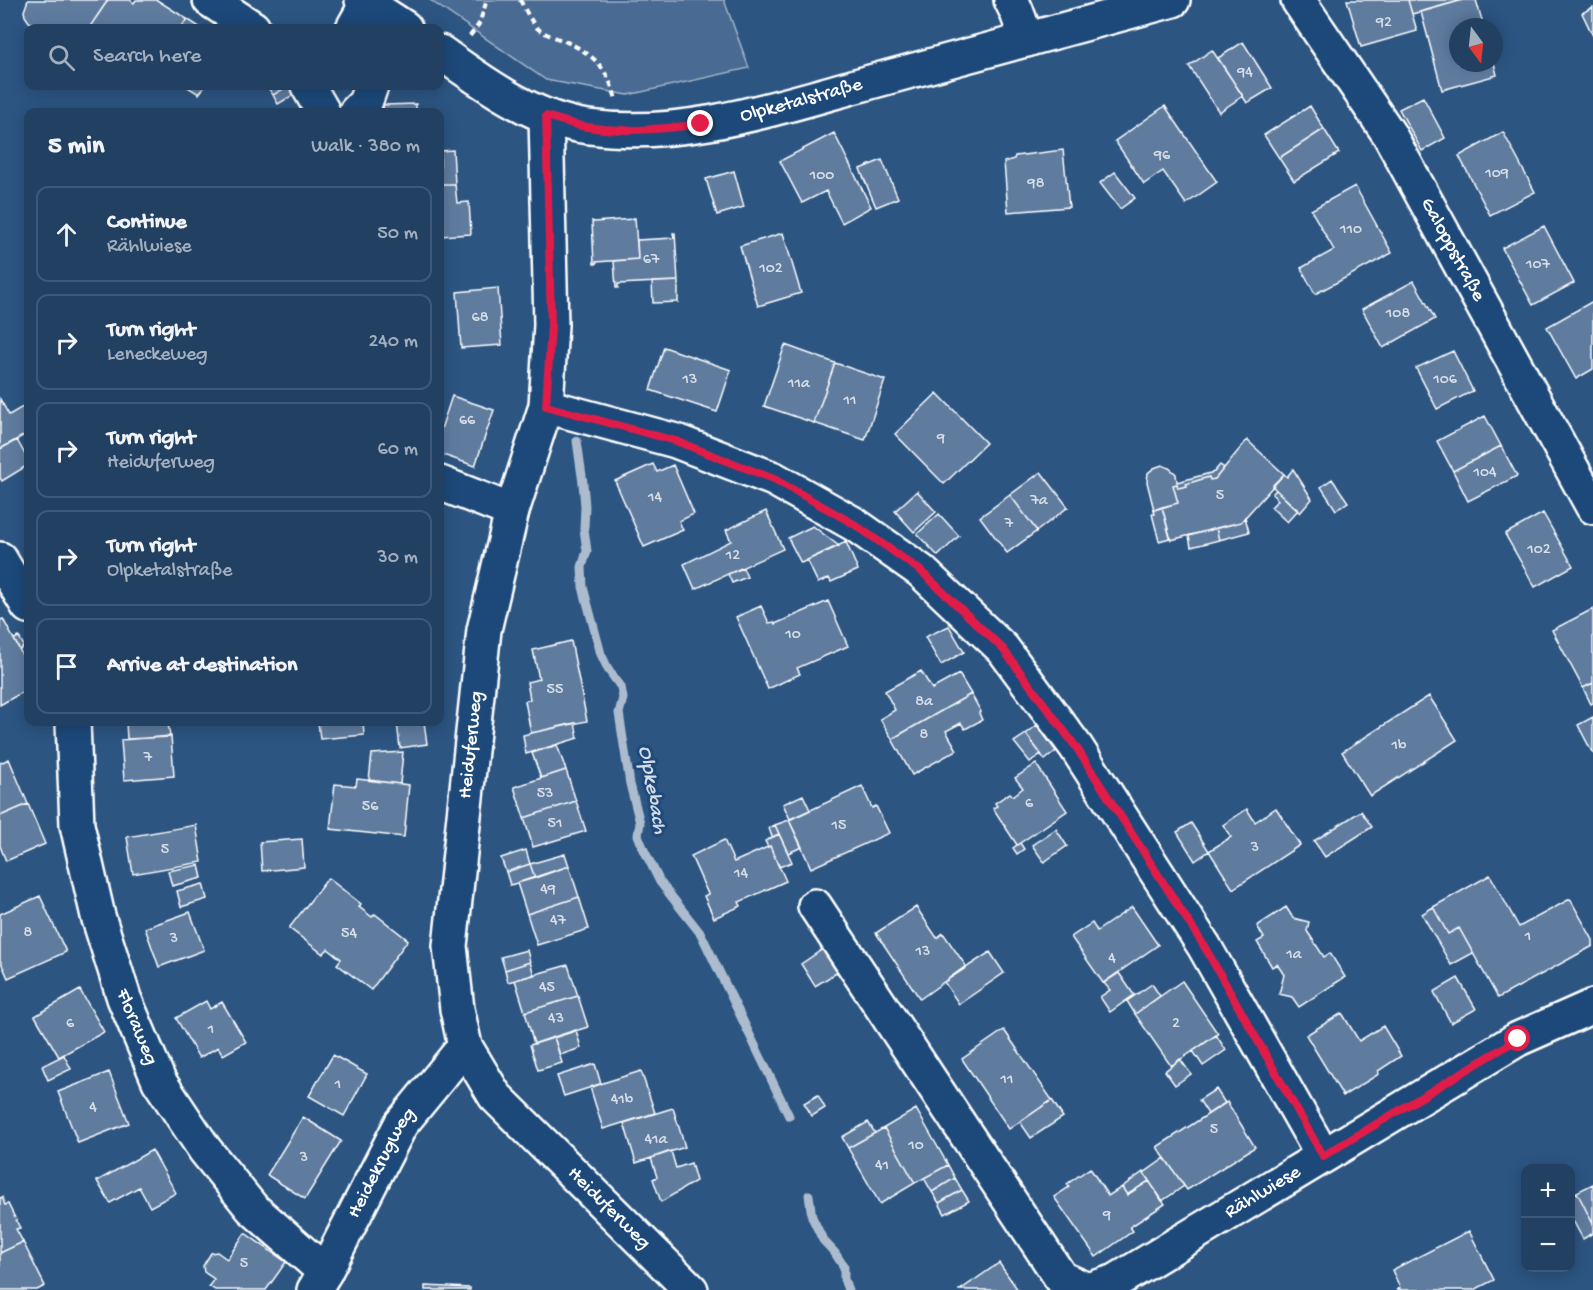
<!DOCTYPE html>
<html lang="en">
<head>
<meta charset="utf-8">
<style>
	body { margin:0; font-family:"Gochi Hand",sans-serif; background:#2d4b6b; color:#f1f3f6 }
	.controls { position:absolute; right:18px; bottom:18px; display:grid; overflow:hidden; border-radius:12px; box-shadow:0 3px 15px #0003 }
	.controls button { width:54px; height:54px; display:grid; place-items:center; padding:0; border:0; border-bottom:2px solid #3e5977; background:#214062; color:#f1f3f6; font:30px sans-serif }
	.compass { position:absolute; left:1449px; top:18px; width:54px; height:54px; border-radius:50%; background:#214062; box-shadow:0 3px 15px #0003; rotate:165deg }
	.stop { position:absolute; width:18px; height:18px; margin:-14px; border:4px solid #e11d48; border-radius:50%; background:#fff }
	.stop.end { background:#e11d48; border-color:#fff; box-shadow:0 2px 6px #0008 }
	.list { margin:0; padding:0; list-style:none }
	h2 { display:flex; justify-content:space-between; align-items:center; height:78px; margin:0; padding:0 24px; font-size:26px }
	h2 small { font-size:20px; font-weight:400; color:#a2afbe }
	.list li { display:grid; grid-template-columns:39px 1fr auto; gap:18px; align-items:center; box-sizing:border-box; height:96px; margin:0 12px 12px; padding:0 12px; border:2px solid #3e5977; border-radius:12px }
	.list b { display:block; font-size:22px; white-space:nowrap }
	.list p { margin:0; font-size:20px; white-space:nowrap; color:#a2afbe }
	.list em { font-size:20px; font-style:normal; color:#a2afbe }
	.icon { flex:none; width:33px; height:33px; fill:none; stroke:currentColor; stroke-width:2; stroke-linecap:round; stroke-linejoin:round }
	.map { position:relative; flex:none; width:1593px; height:1290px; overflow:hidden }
	.search { position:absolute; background:#214062; box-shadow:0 3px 15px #0003; left:24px; top:24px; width:420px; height:66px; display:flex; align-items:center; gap:15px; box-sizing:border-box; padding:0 21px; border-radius:12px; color:#a2afbe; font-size:22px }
	.panel { position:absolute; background:#214062; box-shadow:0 3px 15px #0003; left:24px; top:108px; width:420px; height:618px; border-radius:12px }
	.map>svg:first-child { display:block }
	.green { fill:#486b92; stroke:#a4b5c8; stroke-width:1.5 }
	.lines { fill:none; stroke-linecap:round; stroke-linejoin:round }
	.stream { stroke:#acbcce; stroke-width:9 }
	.building { fill:#5e7c9f; stroke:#fff; stroke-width:1.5 }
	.minor-casing { stroke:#fff; stroke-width:38 }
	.path { stroke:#fff; stroke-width:4; stroke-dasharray:6 4.5; stroke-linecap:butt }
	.minor { stroke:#1f4a7a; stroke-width:33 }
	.route { stroke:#e11d48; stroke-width:8 }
	.labels { text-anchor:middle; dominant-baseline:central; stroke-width:6; stroke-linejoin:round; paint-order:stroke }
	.number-label { font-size:16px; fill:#d7dee7 }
	.street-label { font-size:20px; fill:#fff; stroke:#1f4a7a }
	.water-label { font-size:21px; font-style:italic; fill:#d5dde6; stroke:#1f4a7a }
</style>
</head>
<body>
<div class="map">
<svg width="1593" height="1290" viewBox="0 0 1593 1290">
	<rect width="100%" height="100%" fill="#2c5582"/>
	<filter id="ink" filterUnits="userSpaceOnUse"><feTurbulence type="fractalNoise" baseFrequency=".0167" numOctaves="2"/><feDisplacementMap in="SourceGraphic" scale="12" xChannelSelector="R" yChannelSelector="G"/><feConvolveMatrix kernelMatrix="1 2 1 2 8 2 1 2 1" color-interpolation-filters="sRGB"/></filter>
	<g filter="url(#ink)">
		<!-- green -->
		<path class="green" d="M430,0H724L749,68L628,95L546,80Z"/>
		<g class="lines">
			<!-- stream -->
			<path class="stream" d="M577,441L583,483L585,506L584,529L587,551L582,567L583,587L601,654L608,669L621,687L623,698L619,713L630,784L640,823L638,835L644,850L660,882L701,934L789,1116
				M809,1195L812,1217L823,1240L835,1253L844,1267V1279L848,1290"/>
		</g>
		<!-- building -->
		<path class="building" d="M28,0H108L89,28H40L29,22L25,16L24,11Z
			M108,0H130L134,3L136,0H157L187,19L181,28H89Z
			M1347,0H1408L1417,31L1361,47Z
			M1408,0H1463L1412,14Z
			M1463,0H1476L1484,27H1458V63H1494L1497,75L1442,90L1421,12Z
			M1593,7V36L1582,13Z
			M187,19L201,28H181Z
			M1243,42L1272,88L1247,103L1218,58Z
			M1212,50L1243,96L1219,112L1189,66Z
			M186,86H205L199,94Z
			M267,86H288L273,95Z
			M288,86H299L302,90L278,104L273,95Z
			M1423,97L1445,138L1422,151L1399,109Z
			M416,104V112H384L383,105Z
			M1165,106L1217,182L1186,204L1163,171L1144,184L1115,141Z
			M1310,106L1324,129L1279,158L1264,135Z
			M1324,129L1339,153L1294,181L1279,158Z
			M1503,132L1535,192L1490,215L1459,156Z
			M834,133L871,207L842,223L826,191L802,203L780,161Z
			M453,150L455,184H440V151Z
			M1063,150L1069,207L1008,212L1004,162L1014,159L1015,156Z
			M882,160L898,198L876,207L860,169Z
			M734,171L744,207L717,215L706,179Z
			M1115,172L1135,198L1120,209L1100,183Z
			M440,184H455L457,203L469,202L471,234L440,236Z
			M1355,186L1392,253L1315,294L1301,268L1334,250L1311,210Z
			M633,218H635L638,259L596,262V264H594L592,221L594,222L633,219Z
			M1544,226L1574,283L1533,305L1502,248Z
			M673,233H675L678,281L618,284V288H616L614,261L638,259L637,240L674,238Z
			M783,233L801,293L758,306L740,246Z
			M678,281V302L653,303L652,282Z
			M1414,281L1435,319L1383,348L1362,309Z
			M498,288L502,345L461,348L457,292Z
			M1593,301V369L1576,379L1547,327Z
			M785,345L835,363L814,423L764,406Z
			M664,347L731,370L717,412L650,390Z
			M1453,351L1473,391L1437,409L1416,368Z
			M835,363L885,380L865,440L814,423Z
			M937,393L986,443L944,484L895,434Z
			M452,396L494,410L475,466L440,454V432Z
			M0,399L9,415L26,405L28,409V433L0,449Z
			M1485,416L1501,446L1453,471L1437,441Z
			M17,440L28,460V465L2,481L0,478V449Z
			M1247,440L1284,474L1241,522L1171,540L1162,507L1178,503L1173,485L1177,484L1178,488L1187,486L1186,484L1209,477L1210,480L1215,479Z
			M1501,446L1517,476L1468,501L1453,471Z
			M653,464L657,472L673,465L694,514L679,521L683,530L644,547L615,481Z
			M1162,465L1169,468L1176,474L1177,482L1214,472L1220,465L1224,468L1215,479L1210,480L1209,477L1186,484L1187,486L1178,488L1177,484L1173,485L1178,503L1154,510L1147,482L1148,473L1154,468Z
			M1293,469L1312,499L1300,513L1272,486L1284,474L1287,477Z
			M1041,472L1068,507L1037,531L1010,495Z
			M1332,479L1348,502L1336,510L1321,487Z
			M1276,490L1298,510L1287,522L1271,507L1278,500L1272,494Z
			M917,491L936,512L914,532L895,511Z
			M1010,495L1037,531L1007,553L980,517Z
			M1162,507L1170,538L1159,541L1152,514H1155L1154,510Z
			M766,511L783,549L695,589L684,564L731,541L726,530Z
			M1543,513L1573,566L1535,587L1505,534Z
			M939,514L959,536L938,556L917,534Z
			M1245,517L1249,532L1219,540L1216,528L1241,522Z
			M813,526L839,546L801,563L788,538Z
			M1216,528L1219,540L1191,547L1189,536Z
			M846,542L858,570L831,582L829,578L818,583L807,560Z
			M743,568L747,577L732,583L728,574Z
			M828,601L848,646L797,668L800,674L768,689L736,617L761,606L769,623L774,622L775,624Z
			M1593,609V683L1583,688L1552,630Z
			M3,619L28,666V689L0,705V620Z
			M949,626L964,652L941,665L925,637Z
			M19,637L24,646L20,650L14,639Z
			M571,641L587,721L531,733L525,701L530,699L527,682L539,679L533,650Z
			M921,671L932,689L959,674L971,694L892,739L880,719L895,710L885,691Z
			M1593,683V703L1591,704L1583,688Z
			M971,694L981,712L979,713L982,720L965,729L961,723L946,731L957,750L912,775L892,739Z
			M1429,696L1457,740L1370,796L1342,752Z
			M1593,717V754L1578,725Z
			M126,722H168L170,737L127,739Z
			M318,722H363L364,735L320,739Z
			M405,722H424L427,744L400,748L397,723Z
			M575,723L578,738L526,754L523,735Z
			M1037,725L1056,751L1045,760L1026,734Z
			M1026,734L1041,754L1030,762L1014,742Z
			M171,736L174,776L124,780L121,740Z
			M557,745L566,770L541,778L532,753Z
			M403,752L400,784L369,780L372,754Z
			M9,759L28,804L0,816V763Z
			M1036,764L1067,811L1017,845L993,808L997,806L995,803L1010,793L1013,796L1023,788L1015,778Z
			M566,770L576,801L524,818L514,787Z
			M357,779L409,785L404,837L330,829L335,784L356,786Z
			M862,786L872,808L876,806L889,833L811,868L789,820Z
			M803,795L810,810L790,819L783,804Z
			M576,801L586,831L533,847L524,818Z
			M28,804L45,844L6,861L0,846V816Z
			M1276,808L1300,845L1233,889L1209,851L1231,837L1223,825L1247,809L1255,822Z
			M1361,811L1372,827L1325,857L1314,841Z
			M789,820L802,847L788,853L775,825Z
			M1191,823L1209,851L1195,861L1177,832Z
			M196,825L202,862L133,874L127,837Z
			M775,825L779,834L772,837L769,828Z
			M1056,829L1067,846L1044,862L1032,845Z
			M779,834L792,862L779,867L770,846L768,847L765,841Z
			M302,839L304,867L262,871L260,842Z
			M724,840L734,862L770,846L786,881L739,902L741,906L714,918L704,896L708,894L691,856Z
			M1020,843L1024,849L1017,854L1013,848Z
			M526,850L530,864L506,872L501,858Z
			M565,854L569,866L535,878L530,864Z
			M530,864L535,878L510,885L506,872Z
			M199,865L202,878L172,886L168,871Z
			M569,866L579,897L527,914L517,883Z
			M1490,875L1519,927L1570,899L1593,940V946L1498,998L1459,928L1448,934L1433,907Z
			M328,878L361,904L359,907L372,917L375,914L408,940L371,990L337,964L341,959L328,949L323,954L289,928Z
			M203,884L207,899L181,907L177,891Z
			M40,896L66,952L8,978L0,960V914Z
			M579,897L589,929L537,945L527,914Z
			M916,907L937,938L943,933L966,966L920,999L876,933Z
			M1132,907L1158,945L1103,983L1071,937L1092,923L1097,931Z
			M1286,907L1293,918L1309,922L1307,931L1324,957L1330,953L1345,977L1299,1007L1292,997L1279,994L1284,975L1277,964L1272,967L1257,942L1264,938L1257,926Z
			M1433,907L1448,934L1459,928L1473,953L1451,965L1422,914Z
			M190,912L204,950L159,967L145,928Z
			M823,949L838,972L815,986L801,964Z
			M527,950L530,962L505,970L501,957Z
			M990,952L1004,973L959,1004L944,982Z
			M530,962L534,975L508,982L505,970Z
			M568,965L578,996L525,1012L515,980Z
			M1119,973L1134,995L1110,1012L1100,997L1110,990L1104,983Z
			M1458,978L1476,1009L1451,1023L1434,992Z
			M1182,981L1218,1034L1171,1066L1135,1014Z
			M1152,984L1160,996L1135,1014L1127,1001Z
			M80,990L104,1032L59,1057L35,1016Z
			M578,996L588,1027L534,1044L525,1012Z
			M206,1001L210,1009L222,1002L246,1042L223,1055L218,1047L199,1058L176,1018Z
			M1342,1013L1359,1041L1383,1026L1401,1056L1378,1071L1379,1074L1343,1096L1306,1035Z
			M576,1030L581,1048L560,1055L554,1037Z
			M1004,1030L1052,1100L1009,1129L962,1059Z
			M1216,1035L1226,1050L1203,1066L1193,1051Z
			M554,1037L562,1063L538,1070L530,1045Z
			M64,1055L71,1069L48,1080L42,1066Z
			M333,1055L367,1074L344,1116L309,1096Z
			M1180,1059L1191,1074L1175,1085L1165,1071Z
			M595,1064L601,1084L564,1096L557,1076Z
			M641,1071L655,1113L603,1129L590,1087Z
			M109,1072L129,1123L78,1143L58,1092Z
			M1216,1089L1225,1103L1208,1114L1199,1100Z
			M818,1095L825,1108L812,1116L804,1103Z
			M1052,1100L1063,1117L1031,1138L1020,1122Z
			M1227,1102L1255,1147L1187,1190L1157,1147Z
			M673,1108L685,1147L636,1163L624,1123Z
			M916,1109L948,1165L915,1183L884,1128Z
			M303,1117L341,1141L305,1199L267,1175Z
			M868,1122L875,1133L848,1148L842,1137Z
			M884,1128L915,1183L880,1204L848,1148Z
			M152,1150L176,1193L150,1207L139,1187L110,1203L97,1181Z
			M671,1151L676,1168L691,1163L696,1181L661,1202L653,1179L657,1177L651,1158Z
			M1165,1158L1184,1186L1162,1201L1144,1173Z
			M948,1165L955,1178L932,1192L924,1178Z
			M1090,1168L1108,1196L1122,1187L1127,1195L1149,1181L1165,1204L1130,1227L1133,1231L1096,1257L1054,1197L1069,1187L1067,1184Z
			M1143,1172L1149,1181L1127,1195L1122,1187Z
			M955,1178L962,1190L939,1203L932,1192Z
			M1593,1184V1224L1577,1192Z
			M962,1190L969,1201L945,1214L939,1203Z
			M1577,1192L1593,1224V1233L1583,1239L1570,1215V1195Z
			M2,1197L5,1205L8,1204L20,1228L16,1229L23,1242L0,1253V1198Z
			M1469,1231L1494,1280L1474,1290H1396L1400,1288L1392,1270Z
			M245,1233L286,1262L266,1290H215L209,1286L214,1279L204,1272L203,1266L211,1253L217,1252L227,1259Z
			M23,1242L45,1286L37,1290H0V1253Z
			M999,1263L1018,1290H958H960Z
			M425,1286L470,1288V1290H425Z"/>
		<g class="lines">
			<!-- minor casing -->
			<g class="minor-casing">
				<g id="minor">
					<path d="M210,0L253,28"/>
					<path d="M362,0L405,28"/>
					<path d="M1011,0L1016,10L1027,40"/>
					<path id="s1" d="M1298,0L1389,134L1593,507"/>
					<path d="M353,28L367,3"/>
					<path id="s2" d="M440,52C484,83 533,120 589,127C686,140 781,106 874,81C973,54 1073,27 1173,0"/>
					<path d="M308,86L323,112"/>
					<path d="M356,112L365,103L371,86"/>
					<path id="s3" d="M546,116L551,325L546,406L512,511L484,630L450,946L457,1009L465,1046L495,1096L691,1290"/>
					<path d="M546,406L676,441L774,479L854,524L921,571L1003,649L1076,747L1204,946L1323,1156"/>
					<path d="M440,483L512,511"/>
					<path d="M0,559L28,606"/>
					<path id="s4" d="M73,722L77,825L98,916L124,998L159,1081L205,1150L252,1208L325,1272"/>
					<path d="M815,906L1061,1278L1088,1290"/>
					<path id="s5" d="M314,1290L325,1272L401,1124L465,1046"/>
					<path id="s6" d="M1088,1290L1116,1281L1518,1039L1593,1006"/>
				</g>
			</g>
			<!-- path -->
			<path class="path" d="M520,0C525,9 530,20 537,28C544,34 554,37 562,40C593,53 606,66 616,99
				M470,36L479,24L487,0"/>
			<!-- minor -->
			<use href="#minor" class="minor"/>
		</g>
	</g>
	<g class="lines" filter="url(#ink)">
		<!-- route -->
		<path class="route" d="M701,124C663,129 625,133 587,127C574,125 560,120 546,116L551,325L546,406L676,441L774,479L854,524L921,571L1003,649L1076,747L1204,946L1323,1156L1518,1039"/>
	</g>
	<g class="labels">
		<!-- number labels -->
		<g class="number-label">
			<text x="1384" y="23">92</text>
			<text x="1245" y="73">94</text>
			<text x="1162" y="156">96</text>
			<text x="1497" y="174">109</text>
			<text x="822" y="176">100</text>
			<text x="1036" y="184">98</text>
			<text x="1351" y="230">110</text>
			<text x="651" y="260">67</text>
			<text x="1538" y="265">107</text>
			<text x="771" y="269">102</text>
			<text x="1398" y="314">108</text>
			<text x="480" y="318">68</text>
			<text x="690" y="380">13</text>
			<text x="1445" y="380">106</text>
			<text x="799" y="384">11a</text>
			<text x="850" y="401">11</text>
			<text x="467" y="421">66</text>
			<text x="941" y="439">9</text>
			<text x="1485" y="473">104</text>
			<text x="1220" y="496">5</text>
			<text x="655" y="498">14</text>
			<text x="1039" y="501">7a</text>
			<text x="1009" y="524">7</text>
			<text x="1539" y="550">102</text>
			<text x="733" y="556">12</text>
			<text x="793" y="635">10</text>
			<text x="555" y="690">55</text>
			<text x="924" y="702">8a</text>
			<text x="924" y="735">8</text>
			<text x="1399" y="746">1b</text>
			<text x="148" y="758">7</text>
			<text x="545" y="794">53</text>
			<text x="1029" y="804">6</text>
			<text x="370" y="807">56</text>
			<text x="555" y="824">51</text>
			<text x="839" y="826">15</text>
			<text x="1255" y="848">3</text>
			<text x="165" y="850">5</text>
			<text x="741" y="874">14</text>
			<text x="548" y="890">49</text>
			<text x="558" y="921">47</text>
			<text x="28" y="933">8</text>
			<text x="349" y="934">54</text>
			<text x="1528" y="937">1</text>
			<text x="174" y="939">3</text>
			<text x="923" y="952">13</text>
			<text x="1294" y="955">1a</text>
			<text x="1112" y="959">4</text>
			<text x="547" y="988">45</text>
			<text x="556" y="1019">43</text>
			<text x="70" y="1024">6</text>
			<text x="1176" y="1024">2</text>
			<text x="211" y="1030">1</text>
			<text x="1007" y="1080">11</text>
			<text x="338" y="1085">1</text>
			<text x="622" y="1100">41b</text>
			<text x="93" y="1108">4</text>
			<text x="1214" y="1130">5</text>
			<text x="656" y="1140">41a</text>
			<text x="916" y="1146">10</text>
			<text x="304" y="1158">3</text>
			<text x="882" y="1166">41</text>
			<text x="1107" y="1216">9</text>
			<text x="244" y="1264">5</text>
		</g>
		<!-- street labels -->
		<g class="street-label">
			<text stroke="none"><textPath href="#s2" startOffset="384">Olpketalstraße</textPath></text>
			<text stroke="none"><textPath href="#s1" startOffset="294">Galoppstraße</textPath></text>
			<text transform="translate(472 745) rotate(-84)">Heiduferweg</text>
			<text stroke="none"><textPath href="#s4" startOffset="314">Floraweg</textPath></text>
			<text stroke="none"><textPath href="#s5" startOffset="144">Heidekrugweg</textPath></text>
			<text stroke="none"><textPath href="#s6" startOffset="201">Rählwiese</textPath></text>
			<text stroke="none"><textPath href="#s3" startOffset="1160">Heiduferweg</textPath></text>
		</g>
		<!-- water labels -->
		<g class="water-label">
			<text transform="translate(651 790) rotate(80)">Olpkebach</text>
		</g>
	</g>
</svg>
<div class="controls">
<button>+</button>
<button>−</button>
</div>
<svg class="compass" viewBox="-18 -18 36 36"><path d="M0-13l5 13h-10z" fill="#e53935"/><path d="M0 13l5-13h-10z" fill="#a2afbe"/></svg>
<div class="stop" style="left:1518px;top:1039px"></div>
<div class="stop end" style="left:701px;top:124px"></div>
<div class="search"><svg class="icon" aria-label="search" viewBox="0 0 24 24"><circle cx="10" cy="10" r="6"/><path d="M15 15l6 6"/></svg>Search here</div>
<section class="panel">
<h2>5 min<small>Walk · 380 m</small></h2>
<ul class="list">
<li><svg class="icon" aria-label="ahead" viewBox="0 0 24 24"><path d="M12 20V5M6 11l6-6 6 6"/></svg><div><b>Continue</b><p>Rählwiese</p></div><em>50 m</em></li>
<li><svg class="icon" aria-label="right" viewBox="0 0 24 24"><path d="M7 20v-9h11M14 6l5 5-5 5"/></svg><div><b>Turn right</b><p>Leneckeweg</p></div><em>240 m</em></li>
<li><svg class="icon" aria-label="right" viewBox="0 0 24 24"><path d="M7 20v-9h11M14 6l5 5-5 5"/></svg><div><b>Turn right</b><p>Heiduferweg</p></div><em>60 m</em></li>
<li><svg class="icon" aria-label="right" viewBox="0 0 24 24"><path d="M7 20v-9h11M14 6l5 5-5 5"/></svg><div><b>Turn right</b><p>Olpketalstraße</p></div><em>30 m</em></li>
<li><svg class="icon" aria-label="arrive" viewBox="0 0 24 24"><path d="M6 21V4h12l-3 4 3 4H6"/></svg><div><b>Arrive at destination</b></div></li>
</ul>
</section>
</div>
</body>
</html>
